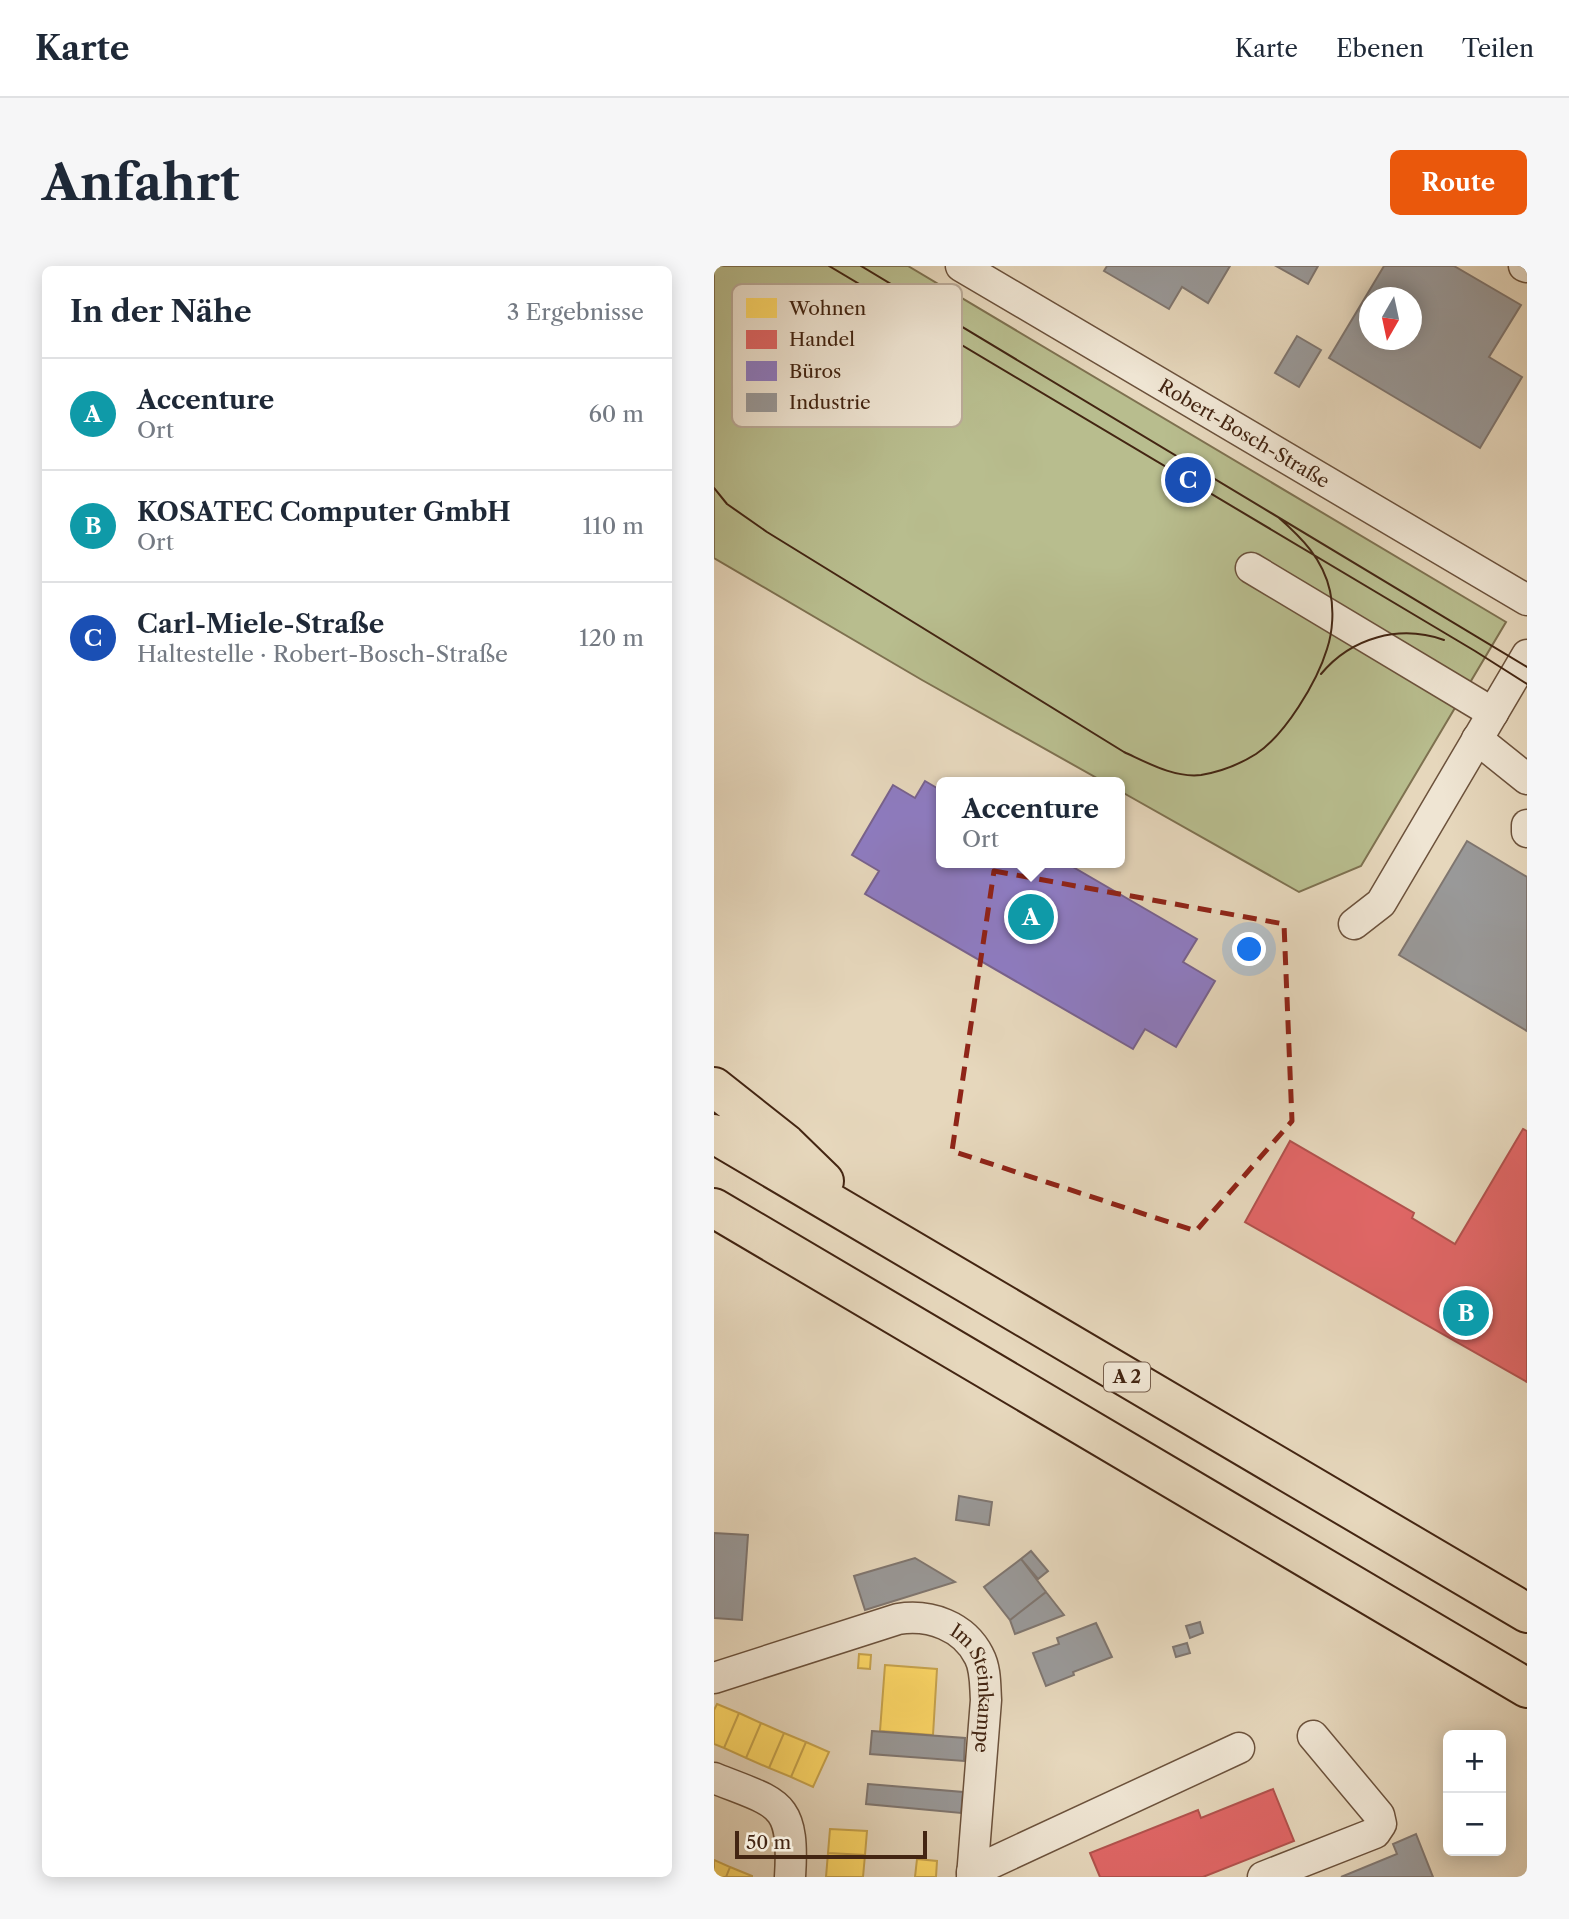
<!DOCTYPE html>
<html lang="de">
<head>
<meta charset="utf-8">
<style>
	body { margin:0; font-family:"Libre Caslon Text",serif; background:#f6f6f7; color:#1f2937 }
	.controls { position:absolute; right:21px; bottom:21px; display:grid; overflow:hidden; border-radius:10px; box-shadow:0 4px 18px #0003 }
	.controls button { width:63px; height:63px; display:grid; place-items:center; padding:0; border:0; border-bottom:2px solid #e0e1e3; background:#fff; color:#1f2937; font:35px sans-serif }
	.compass { position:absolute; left:645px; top:21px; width:63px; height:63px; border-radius:50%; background:#fff; box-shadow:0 4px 18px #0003; rotate:189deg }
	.scale { position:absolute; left:21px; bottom:18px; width:192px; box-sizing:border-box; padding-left:7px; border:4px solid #432512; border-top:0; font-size:19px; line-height:24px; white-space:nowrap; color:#432512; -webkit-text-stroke:5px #efe5d3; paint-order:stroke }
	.you { position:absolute; left:536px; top:684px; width:24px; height:24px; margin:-18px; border:5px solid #fff; border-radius:50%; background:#1a73e8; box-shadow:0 0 0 10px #1a73e833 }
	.badge { display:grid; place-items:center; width:46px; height:46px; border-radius:50%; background:#ea580c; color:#fff; font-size:23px; font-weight:700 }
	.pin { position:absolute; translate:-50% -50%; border:4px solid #fff; box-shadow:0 2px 7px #0006 }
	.popup { position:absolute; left:222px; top:511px; width:189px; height:91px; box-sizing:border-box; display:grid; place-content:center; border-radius:10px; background:#fff; filter:drop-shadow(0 2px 5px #0005); font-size:23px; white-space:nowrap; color:#747a83 }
	.popup b { font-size:26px; color:#1f2937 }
	.popup::after { content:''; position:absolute; left:50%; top:100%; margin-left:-14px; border:14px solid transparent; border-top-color:#fff }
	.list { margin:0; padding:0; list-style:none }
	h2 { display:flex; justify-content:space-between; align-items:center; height:91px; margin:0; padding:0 28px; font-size:30px }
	h2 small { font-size:23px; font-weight:400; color:#747a83 }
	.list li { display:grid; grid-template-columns:46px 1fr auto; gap:21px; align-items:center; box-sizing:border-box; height:112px; padding:0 28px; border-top:2px solid #e0e1e3 }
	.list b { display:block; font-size:26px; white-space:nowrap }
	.list p { margin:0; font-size:23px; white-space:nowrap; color:#747a83 }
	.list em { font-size:23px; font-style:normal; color:#747a83 }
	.map { position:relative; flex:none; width:813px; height:1611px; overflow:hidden; border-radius:10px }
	header { display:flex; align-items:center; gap:42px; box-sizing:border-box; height:98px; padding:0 35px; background:#fff; border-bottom:2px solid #e0e1e3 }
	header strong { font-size:33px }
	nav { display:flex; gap:38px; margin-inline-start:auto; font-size:24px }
	.intro { display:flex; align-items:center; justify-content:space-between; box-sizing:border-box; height:168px; padding:0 42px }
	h1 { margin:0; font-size:49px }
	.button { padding:18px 32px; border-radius:10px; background:#ea580c; color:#fff; font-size:24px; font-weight:700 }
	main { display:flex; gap:42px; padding:0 42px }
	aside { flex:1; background:#fff; border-radius:10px; box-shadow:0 4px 18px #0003 }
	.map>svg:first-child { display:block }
	.green { fill:#b8bd8e; stroke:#7e7150; stroke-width:2 }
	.homes { fill:#ffd966; stroke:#c7a34d; stroke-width:2 }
	.shops { fill:#e06666; stroke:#b1524d; stroke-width:2 }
	.offices { fill:#8e7cc3; stroke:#78628e; stroke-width:2 }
	.industry { fill:#999; stroke:#7f7670; stroke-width:2; fill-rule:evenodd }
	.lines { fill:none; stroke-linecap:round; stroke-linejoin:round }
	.minor-casing { stroke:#6c523c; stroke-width:33 }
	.highway-casing { stroke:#432512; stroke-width:42 }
	.minor { stroke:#efe5d3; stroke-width:30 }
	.highway { stroke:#e6d7bc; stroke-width:38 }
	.tram { stroke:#432512; stroke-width:2 }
	.marked { fill:none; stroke:#8f2418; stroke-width:5; stroke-dasharray:14 9; stroke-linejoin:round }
	.labels { text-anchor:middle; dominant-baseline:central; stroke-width:7; stroke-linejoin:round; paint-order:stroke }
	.shield { fill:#efe5d3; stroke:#775f4c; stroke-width:2 }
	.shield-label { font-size:18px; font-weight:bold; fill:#432512 }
	.street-label { font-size:19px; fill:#432512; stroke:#efe5d3 }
	.key { fill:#efe5d3; stroke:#bbab99; stroke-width:2 }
	.key-label { font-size:19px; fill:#432512 }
</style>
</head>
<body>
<header>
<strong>Karte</strong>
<nav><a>Karte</a><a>Ebenen</a><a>Teilen</a></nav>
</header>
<div class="intro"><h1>Anfahrt</h1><a class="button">Route</a></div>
<main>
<aside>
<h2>In der Nähe<small>3 Ergebnisse</small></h2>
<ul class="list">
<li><span class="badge" style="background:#0f9aa8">A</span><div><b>Accenture</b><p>Ort</p></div><em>60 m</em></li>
<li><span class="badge" style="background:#0f9aa8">B</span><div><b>KOSATEC Computer GmbH</b><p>Ort</p></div><em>110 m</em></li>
<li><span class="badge" style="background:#1a4fb4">C</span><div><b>Carl-Miele-Straße</b><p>Haltestelle · Robert-Bosch-Straße</p></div><em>120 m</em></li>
</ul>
</aside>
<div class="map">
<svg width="813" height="1611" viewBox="0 0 813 1611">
	<rect width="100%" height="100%" fill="#e6d7bc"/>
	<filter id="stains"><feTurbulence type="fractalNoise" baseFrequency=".00286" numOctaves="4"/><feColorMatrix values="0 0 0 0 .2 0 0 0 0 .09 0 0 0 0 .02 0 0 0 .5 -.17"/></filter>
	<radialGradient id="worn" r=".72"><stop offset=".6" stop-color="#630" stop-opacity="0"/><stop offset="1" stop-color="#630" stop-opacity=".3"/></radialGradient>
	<!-- green -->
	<path class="green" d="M0,0H194L792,356L647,600L585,626L406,525V516H390L208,414L0,292Z"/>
	<!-- homes -->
	<path class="homes" d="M145,1388L157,1389L156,1403L144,1402Z
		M171,1399L223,1403L219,1469L166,1465Z
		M3,1438L25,1447L10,1482L0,1478V1444Z
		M25,1447L47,1457L32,1492L10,1482Z
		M47,1457L70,1467L55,1502L32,1492Z
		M70,1467L92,1476L77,1511L55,1502Z
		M92,1476L115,1486L99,1521L77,1511Z
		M116,1563L153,1565L151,1589L114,1587Z
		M114,1587L151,1589L149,1611H112Z
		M203,1593L223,1595L222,1611H201Z
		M0,1594L16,1601L12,1611H0Z
		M16,1601L38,1610V1611H12Z"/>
	<!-- shops -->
	<path class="shops" d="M809,863L813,865V1116L531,956L576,875L700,947L698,952L741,978Z
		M559,1523L580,1575L489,1611H386L376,1587L484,1544L487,1552Z"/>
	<!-- offices -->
	<path class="offices" d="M211,515L228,525V597H352L483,673L469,696L501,715L462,781L431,763L419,783L151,628L165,605L138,589L179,519L201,532Z"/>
	<!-- industry -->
	<path class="industry" d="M393,0H516L494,37L468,21L455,43L390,5Z
		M562,0H604L594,18Z
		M670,0H740L807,39L775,91L808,111L766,182L615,92ZM656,32H698V74H656Z
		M583,70L607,84L585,121L561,107Z
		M753,575L813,611V765L685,689Z
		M245,1230L278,1236L275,1259L242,1254Z
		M0,1267L34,1269L28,1354L0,1352Z
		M317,1285L334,1305L324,1313L307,1293Z
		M201,1292L241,1316L151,1344L140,1310Z
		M307,1293L332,1326L296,1354L270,1321Z
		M332,1326L350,1349L301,1368L296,1354Z
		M486,1356L489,1367L476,1372L472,1360Z
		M382,1357L398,1391L359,1406L360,1409L332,1420L319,1387L345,1378L343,1372Z
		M473,1377L476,1387L462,1391L459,1381Z
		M158,1465L251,1472L250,1495L156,1488Z
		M154,1518L249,1526L247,1547L152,1538Z
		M702,1568L719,1611H627L683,1588L679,1578Z"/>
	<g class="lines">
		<!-- minor casing -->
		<g class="minor-casing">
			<g id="minor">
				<path id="s1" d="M247,0L813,334"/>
				<path d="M810,0L813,1"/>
				<path d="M537,302L779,447"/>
				<path d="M763,473L813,513"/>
				<path d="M813,559V566"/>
				<path d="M640,658L667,637L813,389"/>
				<path id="s2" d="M0,1412L184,1353C216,1348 250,1360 265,1390C272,1403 271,1420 272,1434L258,1611"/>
				<path d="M0,1512C64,1538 81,1534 76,1611"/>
				<path d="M258,1606L525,1482"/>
				<path d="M549,1611L661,1567L667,1558L665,1549L599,1470"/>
			</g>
		</g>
		<!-- highway casing -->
		<g class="highway-casing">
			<path id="highway" d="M0,821L72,878L110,915
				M0,868L813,1347
				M0,942L813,1422"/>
		</g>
		<!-- minor -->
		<use href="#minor" class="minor"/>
		<!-- highway -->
		<use href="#highway" class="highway"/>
		<!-- tram -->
		<path class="tram" d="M115,0L761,385L813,418
			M147,0L813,401
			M0,222L13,238L53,266L410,486C434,497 460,512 487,509C505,506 526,498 542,488C571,469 603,416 613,383C619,365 620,343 616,325C609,293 588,272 564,251
			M607,408C637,372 685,358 730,374"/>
	</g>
	<!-- marked area -->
	<path class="marked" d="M280,605L570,658L578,855L482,965L238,885Z"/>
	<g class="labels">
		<!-- shield labels -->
		<rect class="shield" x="390" y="1096.5" width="46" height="29" rx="5"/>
		<g class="shield-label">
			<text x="413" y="1111">A 2</text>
		</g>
		<!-- street labels -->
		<g class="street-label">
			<text stroke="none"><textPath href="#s1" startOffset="329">Robert-Bosch-Straße</textPath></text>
			<text stroke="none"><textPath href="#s2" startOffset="318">Im Steinkampe</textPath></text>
		</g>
	</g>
	<!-- legend -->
	<rect x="18" y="18" width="230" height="143" rx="10" class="key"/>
	<rect x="32" y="32" width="31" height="20" fill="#ffd966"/>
	<rect x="32" y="64" width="31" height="19" fill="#e06666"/>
	<rect x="32" y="95" width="31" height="20" fill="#8e7cc3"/>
	<rect x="32" y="127" width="31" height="19" fill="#999"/>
	<g class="key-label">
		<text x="75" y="49">Wohnen</text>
		<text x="75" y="80">Handel</text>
		<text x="75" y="112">Büros</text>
		<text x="75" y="143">Industrie</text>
	</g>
	<rect width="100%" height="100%" filter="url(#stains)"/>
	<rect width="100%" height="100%" fill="url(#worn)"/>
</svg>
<div class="controls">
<button>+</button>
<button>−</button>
</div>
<svg class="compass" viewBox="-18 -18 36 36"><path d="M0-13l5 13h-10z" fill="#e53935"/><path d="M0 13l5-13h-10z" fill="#747a83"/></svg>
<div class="scale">50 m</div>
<div class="you"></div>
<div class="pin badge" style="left:317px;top:651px;background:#0f9aa8">A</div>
<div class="popup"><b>Accenture</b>Ort</div>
<div class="pin badge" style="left:752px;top:1047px;background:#0f9aa8">B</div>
<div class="pin badge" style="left:474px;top:214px;background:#1a4fb4">C</div>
</div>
</main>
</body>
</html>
